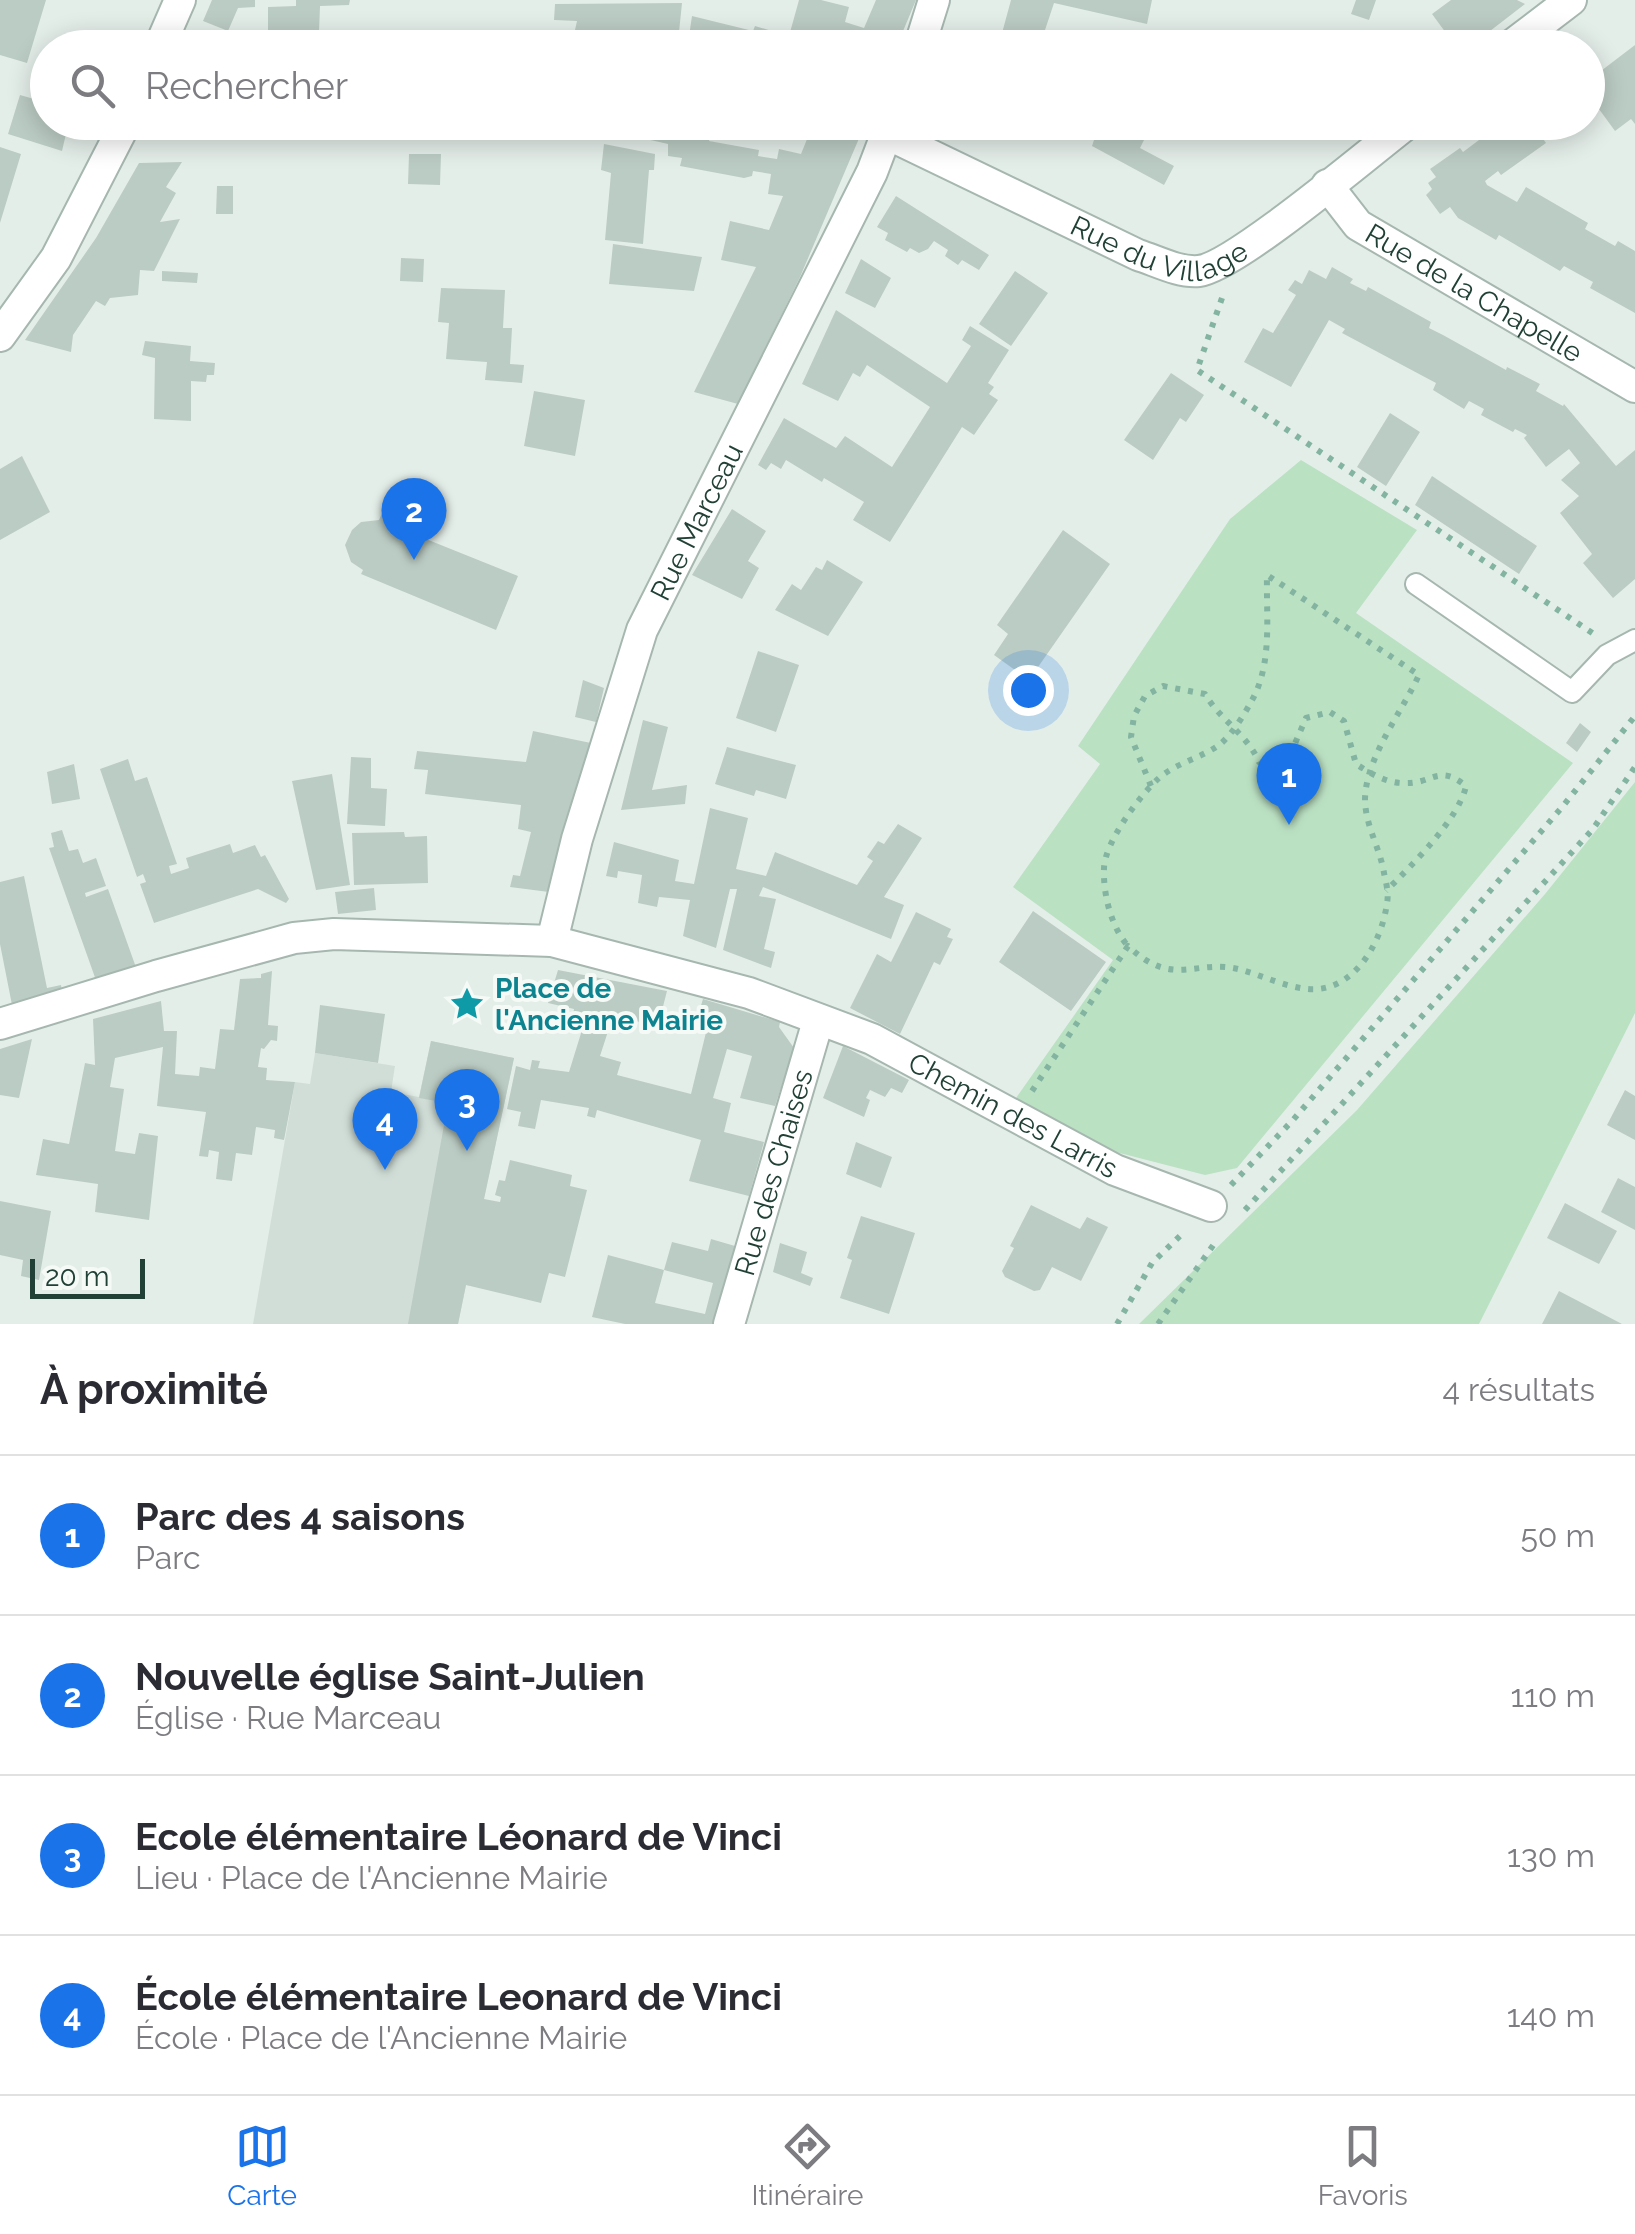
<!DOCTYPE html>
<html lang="fr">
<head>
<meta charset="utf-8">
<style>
	body { margin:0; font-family:Raleway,sans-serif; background:#f7f7f7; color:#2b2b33 }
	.scale { position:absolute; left:30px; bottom:25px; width:115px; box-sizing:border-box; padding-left:10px; border:5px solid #214137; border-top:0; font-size:28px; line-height:35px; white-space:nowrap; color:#214137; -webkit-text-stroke:8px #f5faf7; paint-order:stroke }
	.you { position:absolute; left:1028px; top:690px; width:35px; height:35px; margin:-25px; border:8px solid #fff; border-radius:50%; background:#1a73e8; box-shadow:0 0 0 15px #1a73e833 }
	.badge { display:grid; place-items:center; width:65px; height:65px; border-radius:50%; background:#1a73e8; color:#fff; font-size:32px; font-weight:700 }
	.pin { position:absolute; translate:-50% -82px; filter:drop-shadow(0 2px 5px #0008) }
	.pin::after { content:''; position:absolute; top:52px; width:35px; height:30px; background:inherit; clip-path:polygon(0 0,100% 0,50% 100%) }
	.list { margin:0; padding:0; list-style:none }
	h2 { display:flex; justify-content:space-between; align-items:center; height:130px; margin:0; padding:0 40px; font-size:42px }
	h2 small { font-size:32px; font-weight:400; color:#7c7c81 }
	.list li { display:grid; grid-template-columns:65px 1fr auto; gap:30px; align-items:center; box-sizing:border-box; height:160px; padding:0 40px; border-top:2px solid #e1e1e2 }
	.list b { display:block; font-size:38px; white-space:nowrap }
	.list p { margin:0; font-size:32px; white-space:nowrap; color:#7c7c81 }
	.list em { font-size:32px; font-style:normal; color:#7c7c81 }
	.icon { flex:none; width:55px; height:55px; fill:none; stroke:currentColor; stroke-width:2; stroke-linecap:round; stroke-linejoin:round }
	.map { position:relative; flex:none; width:1635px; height:1324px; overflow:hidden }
	.search { position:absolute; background:#fff; box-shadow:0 5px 25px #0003; left:30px; right:30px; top:30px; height:110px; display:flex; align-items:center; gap:25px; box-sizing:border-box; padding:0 35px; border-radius:55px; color:#7c7c81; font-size:38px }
	.sheet { height:770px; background:#fff }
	nav { display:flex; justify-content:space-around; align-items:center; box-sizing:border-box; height:140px; border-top:2px solid #e1e1e2; background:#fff; font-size:28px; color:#7c7c81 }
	nav a { display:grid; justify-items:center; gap:5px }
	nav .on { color:#1a73e8 }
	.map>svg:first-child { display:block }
	.built { fill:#d1ded8 }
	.green { fill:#bbe1c3 }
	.building { fill:#bbccc4 }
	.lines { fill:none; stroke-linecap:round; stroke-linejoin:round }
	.lane-casing { stroke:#a6b7b0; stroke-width:24 }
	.street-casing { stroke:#a6b7b0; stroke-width:34 }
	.path { stroke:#82b4a1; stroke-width:6; stroke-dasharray:5 8; stroke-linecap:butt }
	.lane { stroke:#fff; stroke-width:20 }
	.street { stroke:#fff; stroke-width:30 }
	.labels { text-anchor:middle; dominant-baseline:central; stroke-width:8; stroke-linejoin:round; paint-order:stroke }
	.street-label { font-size:28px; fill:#214137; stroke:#f5faf7 }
	.culture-label { font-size:28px; font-weight:bold; fill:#0d838f; stroke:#f5faf7; text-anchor:start }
</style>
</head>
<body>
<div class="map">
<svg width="1635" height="1324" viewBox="0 0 1635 1324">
	<rect width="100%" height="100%" fill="#e4eee9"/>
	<!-- built -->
	<path class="built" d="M431,1041L514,1058L484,1199L478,1287L466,1285L458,1324H253L295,1082L310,1084L315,1053L395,1066L391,1092L419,1097Z"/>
	<!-- green -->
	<path class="green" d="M1301,460L1417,530L1356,613L1573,763L1237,1168L1205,1175L1108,1150L1016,1098L1113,960L1013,887L1100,764L1078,746L1230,519Z
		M1635,782V1013L1479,1324H1139L1357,1110L1545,894Z"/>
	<!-- building -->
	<path class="building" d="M0,0H46L27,63L0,55Z
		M212,0H255V7L238,8L228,31L203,21Z
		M296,0H350L349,5L320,6L319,32H340V48H268V7L296,6Z
		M799,0H821L849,7L845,22L864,28L876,0H916L896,48H571L577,21L554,20L555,4L682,3L678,42L688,43L692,16L753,31L755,26L789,36Z
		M1011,0H1152L1147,24L1054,3L1039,48H991L997,31L1002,33Z
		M1356,0H1376L1369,20L1351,14Z
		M1451,0H1517L1525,4L1468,48H1457L1432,14Z
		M1635,45V124L1631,119L1615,131L1588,94V87L1595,81L1593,77Z
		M20,95L48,103V122L78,123L74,137L66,134L62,151L8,134Z
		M572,122H713L709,141L759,150L758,156L777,159L779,149L801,154L814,122H866L800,277L738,404L694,392L756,267L721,260L730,221L769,230L783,196L768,194L771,174L753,171L752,176L744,178L680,166L682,158L668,156V144Z
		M1100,122H1142L1151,126L1140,148L1174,166L1164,185L1092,146Z
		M1270,122H1309L1298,140Z
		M1503,122L1512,127L1521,122L1525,128L1532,123L1546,143L1501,175L1498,171L1485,181L1487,185L1517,202L1526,187L1588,223L1585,229L1615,246L1618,241L1635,251V313L1590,288L1593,282L1564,266L1560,271L1499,235L1496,240L1458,218L1450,207L1440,214L1426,195L1432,189L1428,183L1436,177L1430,169L1460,148L1463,152Z
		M604,144L655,154L654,170H649L643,244L605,240L611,173L601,170Z
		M0,147L21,154L0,223Z
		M409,154H441L440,185L408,184Z
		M182,162L166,187L176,193L160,222L180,219L154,271L140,270L138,295L110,298L105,306L96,301L73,335L71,352L25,340L96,238L139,163Z
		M217,186H233V214H216Z
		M896,196L989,255L979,270L962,260L958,265L945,256L948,250L934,241L928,249L919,253L910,248L907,252L885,240L888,233L877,227Z
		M613,244L702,257L694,291L609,284Z
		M401,258L424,259L423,282L400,281Z
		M861,259L891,278L875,308L845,293Z
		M1332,267L1353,279L1350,283L1366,291L1368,287L1431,322L1429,328L1443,335L1506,370L1507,367L1540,384L1536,391L1563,406L1564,404L1616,466L1635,450V579L1613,598L1583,563L1592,554L1560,513L1579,496L1561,480L1580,463L1569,449L1546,467L1524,438L1527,435L1515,429L1513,432L1481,415L1484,409L1469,401L1464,409L1433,390L1436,383L1342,333L1345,329L1329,320L1291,387L1244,362L1263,328L1273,333L1296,295L1288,290L1295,280L1302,284L1309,270L1326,279Z
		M162,271L198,273L197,283L162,281Z
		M1015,271L1048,293L1011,346L979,324Z
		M441,288L505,290L503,328H512L510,364L524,365L522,383L485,380L487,362L446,359L449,323L438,322Z
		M836,310L947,383L971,346L962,340L970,326L1009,350L988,383L994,387L989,394L998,400L974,435L962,427L890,542L853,520L864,502L824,478L822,482L786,460L781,469L771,463L766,470L758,465L784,418L836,448L845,436L892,467L930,407L867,365L860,377L853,373L838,401L802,384Z
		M145,341L191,346L190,361L215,363L214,375H207L206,382L191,381V421L154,419L155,358L142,355Z
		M1171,373L1204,395L1186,422L1180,418L1153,460L1124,440Z
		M534,391L585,400L575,456L524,446Z
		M1390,413L1420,432L1386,486L1357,467Z
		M22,456L50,512L0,540V469Z
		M1432,476L1537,546L1519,574L1415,505Z
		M391,493L422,506L411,533L518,576L496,630L361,574L363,570L351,562L345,545L352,530L361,522L379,520Z
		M732,509L766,531L748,561L759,568L742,599L692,575Z
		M1063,530L1110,564L1029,680L994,655L1008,634L997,625Z
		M827,560L863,582L828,636L775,610L792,584L801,590L816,567L822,570Z
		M758,651L799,665L776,732L736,718Z
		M583,680L604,688L596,722L575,717Z
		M643,720L668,727L652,790L687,785L685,804L621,810Z
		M1580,723L1591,732L1577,752L1566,743Z
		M533,731L591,743L549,892L510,887L513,875L520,876L531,832L518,829L521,805L425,794L428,770L414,769L417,751L526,762Z
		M727,747L796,765L786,799L756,790L754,796L715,784Z
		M351,757L371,758V788L387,789L385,826L347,824Z
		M128,759L135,781L147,777L177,864L169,866L171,874L189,868L186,858L230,844L233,853L255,845L261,857L265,855L289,899L286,903L258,889L154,923L140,884L146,882L143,874L137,877L100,769Z
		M74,764L80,799L52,804L47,772Z
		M332,774L350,885L316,890L292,781Z
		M710,808L748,818L736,869L766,876L775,852L857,885L873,861L867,857L878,841L884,844L898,824L922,838L884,897L904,905L891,939L763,887L759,896L776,899L764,949L775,952L771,968L723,950L737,889H730L716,948L683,936L690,900L659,897L657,907L638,903L642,875L618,871L617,878L606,876L614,842L679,860L675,881L694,884Z
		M62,830L69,851L78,849L83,863L96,858L106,886L85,893L86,897L108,889L138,973L98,986L49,848L54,847L51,833Z
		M404,832L405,837L427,836L428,883L354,885L352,833Z
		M24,876L47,988L61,985L63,997L13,1010L0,944V882Z
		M374,888L376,910L338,914L335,892Z
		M1033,911L1106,962L1071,1011L999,962Z
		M916,912L951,929L947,937L953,939L940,965L934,962L900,1034L850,1008L877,954L891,962Z
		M558,970L667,991L658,1026L613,1016L600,1056L621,1062L617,1075L691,1094L710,1016L699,1012L703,999L780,1022L779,1027L794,1048L775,1106L740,1098L752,1056L727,1049L713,1098L731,1103L724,1132L764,1142L749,1196L689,1181L701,1140L597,1110L595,1118L587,1116L589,1108L541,1100L535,1129L518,1126L521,1112L507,1109L516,1066L530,1070L532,1060L540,1061L538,1068L569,1072L582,1030L571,1026L574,1009L548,1003Z
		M272,971L268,1025L278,1026L277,1041L271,1040L264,1049L261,1048L258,1067L267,1068L266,1080L295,1082L284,1140L274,1138L275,1130L256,1127L252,1155L236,1153L232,1181L216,1179L219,1152L209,1150L208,1157L199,1156L206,1112L157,1106L163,1047L115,1058L110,1087L124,1089L115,1151L135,1154L139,1133L158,1136L149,1220L95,1212L98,1184L36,1175L43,1139L69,1144L85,1063L95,1065L93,1019L161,1001L164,1031H177L175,1074L199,1076L200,1067L215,1069L220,1029L234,1030L240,979L261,978V974Z
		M320,1005L385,1014L378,1063L315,1053Z
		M32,1039L19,1098L0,1095V1049Z
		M431,1041L514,1058L484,1199L500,1202L501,1197L495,1195L499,1180L505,1181L510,1160L572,1175L570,1186L587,1190L565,1277L549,1273L541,1303L466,1285L458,1324H408L448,1103L419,1098Z
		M843,1046L909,1080L902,1093L891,1088L885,1097L870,1090L866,1098L870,1100L864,1117L823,1098Z
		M1625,1090L1635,1096V1140L1607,1125Z
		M856,1142L892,1157L881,1188L846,1174Z
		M1618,1178L1635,1187V1230L1601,1212Z
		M0,1201L51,1211L39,1280L21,1276L23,1260L0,1255Z
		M1565,1203L1617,1231L1599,1264L1547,1238Z
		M1031,1205L1080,1229L1087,1217L1108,1227L1081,1281L1052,1267L1040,1290L1034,1291L1005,1277L1002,1271L1014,1248L1010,1246Z
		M861,1216L915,1233L889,1314L840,1298L852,1260L847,1258Z
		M711,1239L735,1246L714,1324H625L592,1317L608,1255L664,1270L655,1303L705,1314L713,1283L664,1270L672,1242L708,1251Z
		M780,1243L807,1252L801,1273L813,1278L810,1286L773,1272Z
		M1559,1291L1582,1303L1622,1324H1542Z"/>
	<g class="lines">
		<!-- lane casing -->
		<g class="lane-casing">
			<path id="lane" d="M1416,584L1572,692L1607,655L1635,640"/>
		</g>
		<!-- street casing -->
		<g class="street-casing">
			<g id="street">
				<path d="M159,48L180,0"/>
				<path d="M919,48L934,0"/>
				<path d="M1508,48L1571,0"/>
				<path id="s1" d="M887,134L1138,255C1157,261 1179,273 1199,271C1235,267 1371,151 1409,122"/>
				<path id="s2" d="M1327,185L1358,225L1635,387"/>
				<path d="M0,336L56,258L126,122"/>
				<path id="s3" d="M552,941L577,839L642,630L872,172L891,122"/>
				<path id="s4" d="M0,1024L156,976L294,938L334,934L552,941L749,993L872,1039L1115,1170L1211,1206"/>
				<path id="s5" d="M729,1324L818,1021"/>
			</g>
		</g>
		<!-- path -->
		<path class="path" d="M1222,298L1197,370L1594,634
			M1151,786L1131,737L1134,716L1145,696L1163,686L1205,694C1220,720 1247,734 1259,762L1271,768L1287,762L1306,718L1330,712L1344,721L1356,764C1370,773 1386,783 1403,783C1432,785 1438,763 1466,786C1459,819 1411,866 1386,891
			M1032,1091L1128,946C1175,990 1195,957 1242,970C1263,976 1286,987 1308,989C1354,993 1382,942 1387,903C1389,894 1386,882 1384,873C1380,848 1365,825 1365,799C1366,757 1402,712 1419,675L1267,575C1266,617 1273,664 1251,702C1244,715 1231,736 1219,745C1201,758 1176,763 1159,778C1140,795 1105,842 1104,868C1103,894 1111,927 1128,946
			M1231,1185L1293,1120L1563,806L1635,716
			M1245,1210L1593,829L1635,767
			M1117,1324L1152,1263L1184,1232
			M1158,1324L1214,1244V1238"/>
		<!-- lane -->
		<use href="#lane" class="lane"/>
		<!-- street -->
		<use href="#street" class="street"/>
	</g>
	<!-- icons -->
	<defs>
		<g id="sight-bare" transform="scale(2.7)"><path d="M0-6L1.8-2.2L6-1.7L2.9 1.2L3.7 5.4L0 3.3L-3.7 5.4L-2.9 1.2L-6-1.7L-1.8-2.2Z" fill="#0f9aa8" stroke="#f5faf7" stroke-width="2.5" paint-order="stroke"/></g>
	</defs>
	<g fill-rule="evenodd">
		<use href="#sight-bare" x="467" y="1004"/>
	</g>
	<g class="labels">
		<!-- street labels -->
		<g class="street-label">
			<text stroke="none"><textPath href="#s1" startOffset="300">Rue du Village</textPath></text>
			<text stroke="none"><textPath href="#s2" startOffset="185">Rue de la Chapelle</textPath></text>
			<text stroke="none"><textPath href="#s3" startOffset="445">Rue Marceau</textPath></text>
			<text stroke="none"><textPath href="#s4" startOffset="1060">Chemin des Larris</textPath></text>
			<text stroke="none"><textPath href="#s5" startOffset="158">Rue des Chaises</textPath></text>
		</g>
		<!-- culture labels -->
		<g class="culture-label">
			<text x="495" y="988">Place de<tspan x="495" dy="32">l'Ancienne Mairie</tspan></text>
		</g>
	</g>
</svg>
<div class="scale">20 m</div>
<div class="you"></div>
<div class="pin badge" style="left:1289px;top:825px">1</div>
<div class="pin badge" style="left:414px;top:560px">2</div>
<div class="pin badge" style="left:467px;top:1151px">3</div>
<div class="pin badge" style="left:385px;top:1170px">4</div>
<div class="search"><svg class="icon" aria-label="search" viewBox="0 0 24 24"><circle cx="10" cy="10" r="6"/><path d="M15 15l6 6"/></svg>Rechercher</div>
</div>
<section class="sheet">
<h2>À proximité<small>4 résultats</small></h2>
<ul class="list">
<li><span class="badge">1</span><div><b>Parc des 4 saisons</b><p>Parc</p></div><em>50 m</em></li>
<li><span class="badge">2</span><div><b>Nouvelle église Saint-Julien</b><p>Église · Rue Marceau</p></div><em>110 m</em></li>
<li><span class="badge">3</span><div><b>Ecole élémentaire Léonard de Vinci</b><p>Lieu · Place de l'Ancienne Mairie</p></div><em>130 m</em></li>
<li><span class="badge">4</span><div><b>École élémentaire Leonard de Vinci</b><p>École · Place de l'Ancienne Mairie</p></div><em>140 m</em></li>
</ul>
</section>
<nav>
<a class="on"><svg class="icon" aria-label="map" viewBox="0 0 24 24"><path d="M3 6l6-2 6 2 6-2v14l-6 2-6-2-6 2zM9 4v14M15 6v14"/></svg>Carte</a>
<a><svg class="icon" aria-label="directions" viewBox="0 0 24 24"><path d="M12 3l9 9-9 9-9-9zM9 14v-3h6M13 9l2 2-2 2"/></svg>Itinéraire</a>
<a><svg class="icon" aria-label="saved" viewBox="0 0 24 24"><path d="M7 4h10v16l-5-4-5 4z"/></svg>Favoris</a>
</nav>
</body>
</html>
